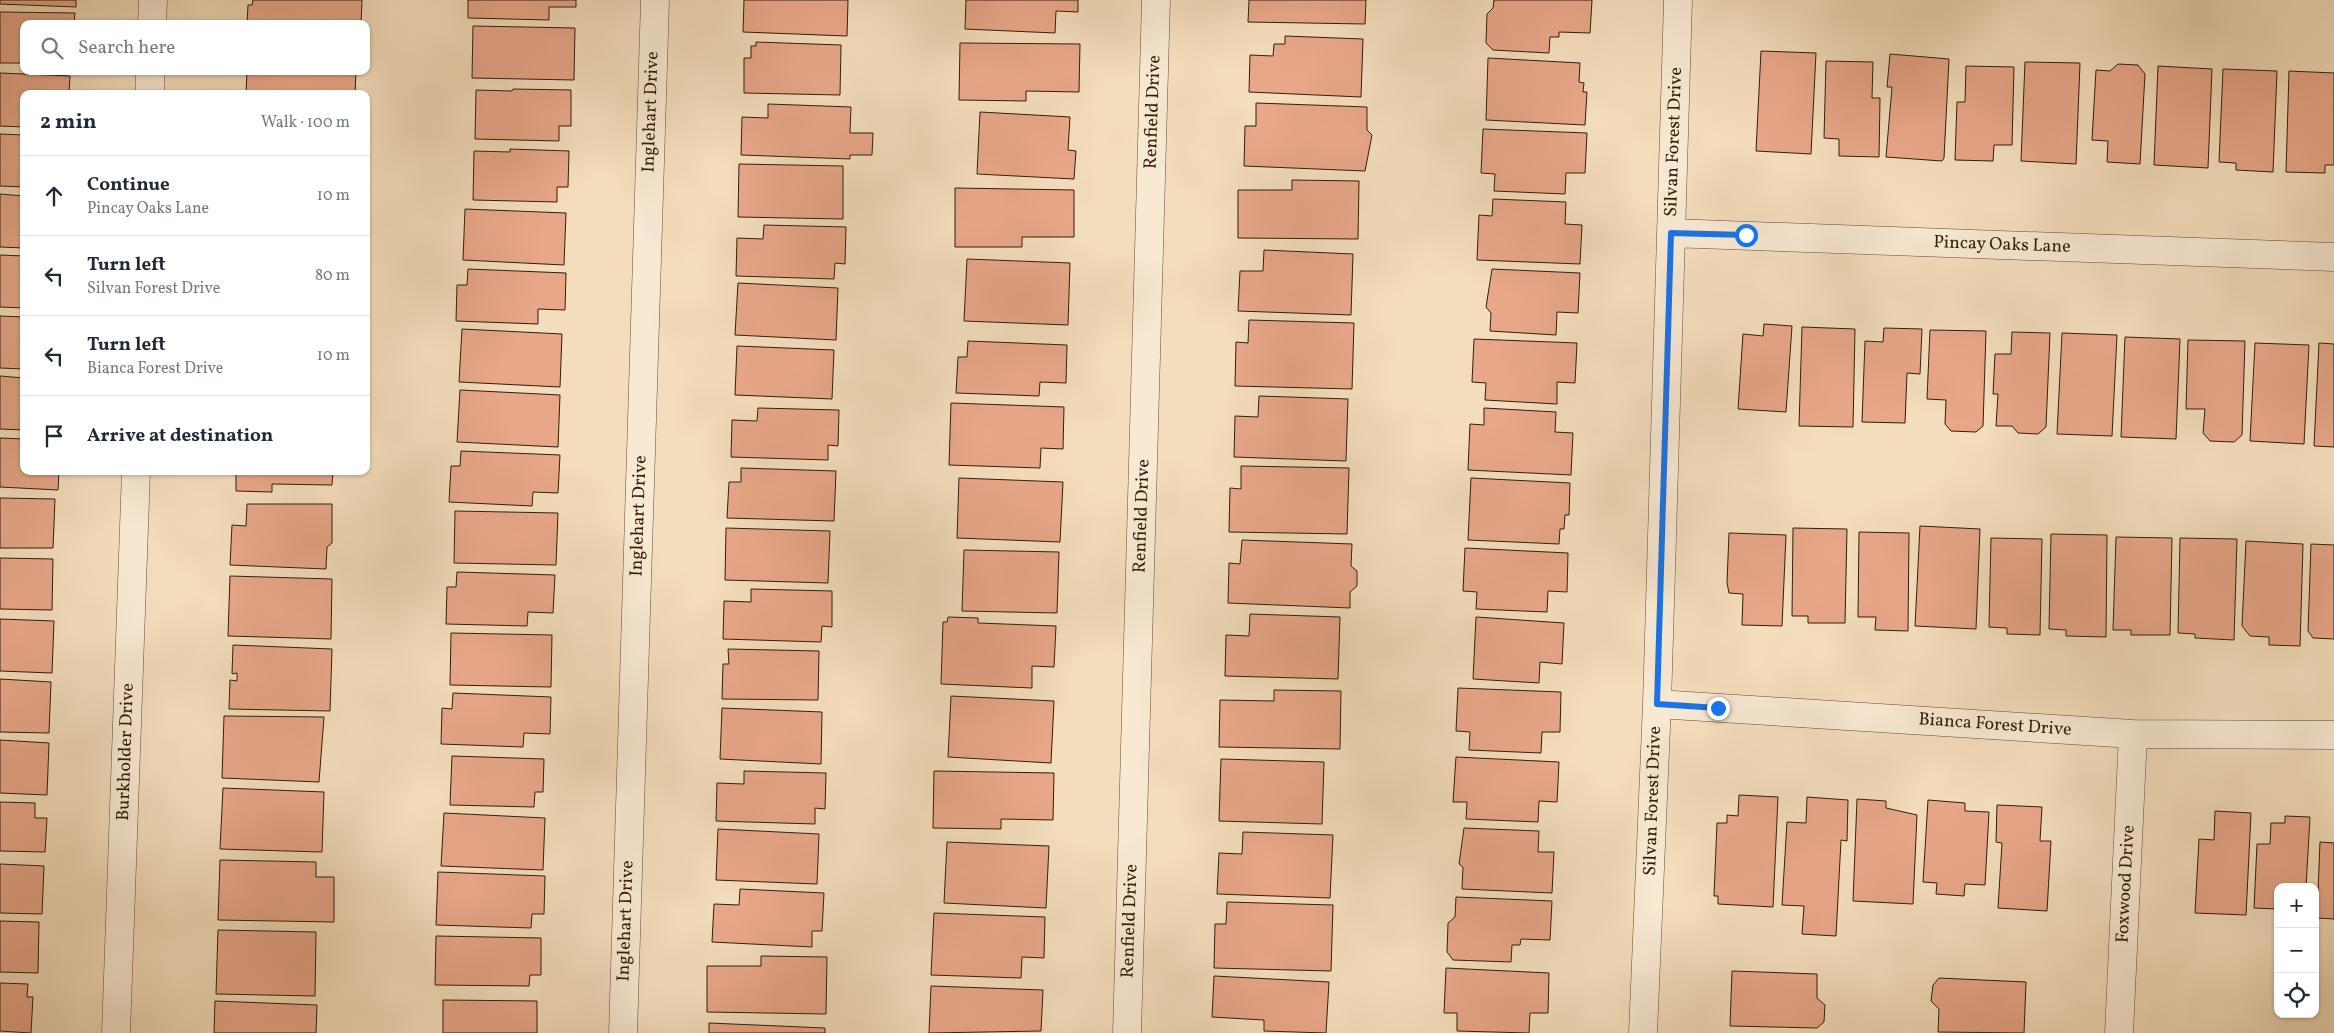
<!DOCTYPE html>
<html lang="en">
<head>
<meta charset="utf-8">
<style>
	body { margin:0; font-family:Vollkorn,serif; background:#f6f6f7; color:#1f2937 }
	.controls { position:absolute; right:15px; bottom:15px; display:grid; overflow:hidden; border-radius:10px; box-shadow:0 1px 4px #0004 }
	.controls button { width:45px; height:45px; display:grid; place-items:center; padding:0; border:0; border-bottom:1px solid #e0e1e3; background:#fff; color:#1f2937; font:25px sans-serif }
	.stop { position:absolute; width:15px; height:15px; margin:-11px; border:4px solid #1a73e8; border-radius:50%; background:#fff }
	.stop.end { background:#1a73e8; border-color:#fff; box-shadow:0 1px 5px #0008 }
	.list { margin:0; padding:0; list-style:none }
	h2 { display:flex; justify-content:space-between; align-items:center; height:65px; margin:0; padding:0 20px; font-size:21px }
	h2 small { font-size:16px; font-weight:400; color:#747a83 }
	.list li { display:grid; grid-template-columns:32px 1fr auto; gap:15px; align-items:center; box-sizing:border-box; height:80px; padding:0 20px; border-top:1px solid #e0e1e3 }
	.list b { display:block; font-size:19px; white-space:nowrap }
	.list p { margin:0; font-size:16px; white-space:nowrap; color:#747a83 }
	.list em { font-size:16px; font-style:normal; color:#747a83 }
	.icon { flex:none; width:28px; height:28px; fill:none; stroke:currentColor; stroke-width:2; stroke-linecap:round; stroke-linejoin:round }
	.map { position:relative; flex:none; width:2334px; height:1033px; overflow:hidden }
	.search { position:absolute; background:#fff; box-shadow:0 1px 4px #0004; left:20px; top:20px; width:350px; height:55px; display:flex; align-items:center; gap:12px; box-sizing:border-box; padding:0 18px; border-radius:10px; color:#747a83; font-size:19px }
	.panel { position:absolute; background:#fff; box-shadow:0 1px 4px #0004; left:20px; top:90px; width:350px; height:385px; border-radius:10px }
	.map>svg:first-child { display:block }
	.building { fill:#e8a789; stroke:#331d08 }
	.lines { fill:none; stroke-linecap:round; stroke-linejoin:round }
	.street-casing { stroke:#634d35; stroke-width:29 }
	.street { stroke:#f8e9d3; stroke-width:28 }
	.route { stroke:#1a73e8; stroke-width:6 }
	.labels { text-anchor:middle; dominant-baseline:central; stroke-width:4; stroke-linejoin:round; paint-order:stroke }
	.street-label { font-size:18px; fill:#331d08; stroke:#f8e9d3 }
</style>
</head>
<body>
<div class="map">
<svg width="2334" height="1033" viewBox="0 0 2334 1033">
	<rect width="100%" height="100%" fill="#f4ddbc"/>
	<filter id="stains"><feTurbulence type="fractalNoise" baseFrequency=".004" numOctaves="4"/><feColorMatrix values="0 0 0 0 .2 0 0 0 0 .09 0 0 0 0 .02 0 0 0 .5 -.17"/></filter>
	<radialGradient id="worn" r=".72"><stop offset=".6" stop-color="#630" stop-opacity="0"/><stop offset="1" stop-color="#630" stop-opacity=".3"/></radialGradient>
	<!-- building -->
	<path class="building" d="M0,0H76V7L0,4Z
		M253,0H362L361,24H247L248,5H252Z
		M468,0H576V7H549V20L468,18Z
		M744,0H848L847,36L743,32Z
		M966,0H1078V12L1056,11L1055,33L965,29Z
		M1249,0H1366L1365,24L1248,22Z
		M1494,0H1592L1590,33L1559,32V37H1550L1549,53L1493,50L1486,43L1487,14L1493,8Z
		M0,12L75,13L74,24H24V63H0Z
		M473,26L575,28L574,80L472,78Z
		M1285,36L1363,39L1361,97L1249,92L1250,55L1273,56L1274,44H1285Z
		M756,42L841,45L840,95L744,93V58H751V46H756Z
		M960,43L1080,44L1079,92L1026,91V101L959,100Z
		M1761,51L1816,53L1811,154L1756,151Z
		M1890,54L1949,59L1944,158L1942,161L1886,157L1892,87H1887Z
		M1488,58L1580,63L1579,82L1584,83L1583,92H1587L1585,125L1486,120Z
		M1826,61L1873,62L1872,98H1880L1879,157L1839,156V139L1824,138Z
		M2025,62L2080,63L2076,164L2021,161Z
		M2118,64L2138,65L2145,74L2140,164L2107,162L2108,141L2092,140L2096,70L2110,71Z
		M1966,66L2014,67L2012,145H1994L1993,161L1955,160L1957,102H1965Z
		M2158,66L2212,69L2208,168L2154,165Z
		M2223,69L2277,71L2273,172L2236,170V163L2219,162Z
		M247,71H356L355,94H246Z
		M2289,71L2334,73V165H2325V173L2286,172Z
		M0,73L70,76L69,93L74,94H24V127L0,126Z
		M513,89L571,90V126H559V141L475,139L476,90L512,91Z
		M1256,103L1367,107V130L1372,135L1365,171L1244,166L1245,126H1256Z
		M768,104L851,107L850,133H873L872,155H850V159L741,155L742,117L768,118Z
		M980,112L1070,117L1068,150L1076,151L1074,179L977,174Z
		M1483,129L1587,133L1585,173H1566L1565,194L1494,191L1495,174L1481,173Z
		M0,134L24,135V187L0,186Z
		M510,149L569,151L568,187H557V202L473,200L474,151L510,152Z
		M739,164L843,166V219L738,217Z
		M1292,180L1359,181L1358,239L1238,238V190H1292Z
		M955,188L1074,190V237H1022V247H955Z
		M0,194L24,196V248L0,247Z
		M1493,199L1566,202L1565,224L1582,225L1580,264L1477,260L1479,215L1492,216Z
		M465,209L566,213L564,265L463,260Z
		M764,225L846,227L845,264L835,263L834,279L736,276L737,238L763,239Z
		M1264,250L1353,254L1351,315L1238,311L1240,271H1263Z
		M0,255L24,256V308L0,307Z
		M967,259L1070,263L1068,325L964,321Z
		M468,269L566,273L565,310L538,309V324L456,321L457,285H467Z
		M1492,269L1580,273L1578,313L1557,312L1556,335L1490,331L1491,313L1486,307Z
		M738,283L838,288L836,340L735,335Z
		M0,316L24,317V369L0,368Z
		M1249,320L1354,323L1352,389L1235,386L1236,342L1248,343Z
		M1764,324L1792,326L1786,412L1738,409L1743,334L1763,336Z
		M1802,327L1855,329L1853,427L1799,426Z
		M1884,328L1922,329L1920,374L1907,373L1905,423L1862,422L1865,341L1883,342Z
		M462,329L562,334L560,387L459,382Z
		M1930,330L1986,331L1983,426L1976,432L1951,431L1945,424L1946,400L1927,399Z
		M2012,332L2050,333L2046,427L2038,434L2018,433L2012,426H1996L1998,394H1993L1995,354H2011Z
		M2062,333L2117,335L2112,436L2057,434Z
		M2125,337L2180,339L2176,439L2121,437Z
		M1474,339L1577,343L1575,383L1557,382V404L1485,400L1486,383L1472,382Z
		M2188,340L2245,341L2242,435L2234,442L2210,441L2203,433L2205,409H2186Z
		M968,341L1067,345L1066,383L1040,382L1039,396L956,393L958,357H967Z
		M2255,343L2309,345L2304,444L2250,441Z
		M2319,343L2334,344V447L2314,446Z
		M737,346L834,350L832,399L735,395Z
		M0,376L24,378V430L0,429Z
		M460,390L560,395L558,447L457,442Z
		M1259,396L1348,399L1346,461L1234,457L1235,416L1258,417Z
		M951,403L1064,407L1063,449L1041,448L1040,468L949,465Z
		M758,408L839,410L838,446L828,445V460L731,457L732,420L757,421Z
		M1484,408L1556,412L1555,432L1573,433L1571,475L1468,470L1470,424L1484,425Z
		M0,438L24,439V471H59L58,490L0,487Z
		M461,451L560,455L558,493L533,492L532,506L449,502L451,466H460Z
		M1241,466L1349,468L1347,534L1229,532L1230,488L1241,489Z
		M741,468L836,471L834,521L727,518L729,482H741Z
		M236,471H333L332,485L272,484V492L236,491Z
		M959,478L1063,482L1060,542L957,538Z
		M1471,478L1570,483L1569,515H1565L1564,529H1560L1559,544L1468,540Z
		M0,498L55,499L53,548H0Z
		M247,504H332V543L327,547L326,569L230,565L232,525L246,526Z
		M455,511L558,513L556,565L454,563Z
		M1920,526L1980,529L1976,629L1915,626Z
		M726,528L830,531L828,583L725,580Z
		M1793,528L1847,529L1845,623H1808V616H1792Z
		M1859,532L1909,533L1908,631L1875,630L1876,617H1858Z
		M1729,533L1786,535L1782,626L1742,625L1743,594L1729,593L1727,583Z
		M2051,534L2107,535L2106,637L2066,636V630L2049,629Z
		M2116,537L2172,538L2170,635H2131V630H2113Z
		M1991,538L2042,539L2040,635L2007,634V628L1989,627Z
		M2180,538L2237,539L2234,640L2195,638V634L2178,633Z
		M1242,540L1352,544L1351,566L1357,571V586L1350,592V608L1228,603L1229,563L1240,564Z
		M2246,541L2303,544L2300,646L2269,645V637L2250,636L2242,626Z
		M2311,544L2334,545V639L2313,638L2308,631Z
		M1465,548L1568,553L1567,592L1548,591L1547,612L1476,609L1477,592L1463,591Z
		M964,550L1059,552L1057,613L962,611Z
		M0,558L53,559L52,610L0,609Z
		M457,572L555,575L553,613L528,612L527,626L446,624L447,587H456Z
		M230,576L332,579L331,639L228,636Z
		M751,589L832,591V627L822,626L821,642L723,639L724,601L751,602Z
		M1250,614L1340,617L1338,679L1225,676L1226,635L1249,636Z
		M948,617L978,618V623L1056,626L1054,667L1032,666V688L941,684L943,622H947Z
		M1476,617L1564,623L1562,664L1540,662L1539,683L1473,679Z
		M0,619L54,621L52,673L0,671Z
		M451,633L552,635L551,687L450,685Z
		M233,645L332,649L330,711L229,709L230,680L237,681V673L232,674Z
		M728,649L819,651L818,700L722,699L723,664H729Z
		M0,679L51,682L49,733L0,732Z
		M1458,688L1561,692L1560,732H1542L1541,753L1469,750L1470,732L1456,731Z
		M1274,690L1341,691L1340,749L1219,747L1220,700L1274,701Z
		M453,693L551,697L550,734L524,733L523,747L441,744L442,708L452,709Z
		M951,696L1054,701L1051,763L948,757Z
		M722,708L822,712L821,764L720,759Z
		M224,716L324,717L319,782L222,778Z
		M0,740L49,743L47,795L0,793Z
		M452,756L544,759L543,792H535L534,807L450,805Z
		M1456,757L1559,762L1557,802L1539,801L1538,822L1466,819L1467,802H1453Z
		M1221,759L1324,762L1322,824L1219,821Z
		M744,771L826,773L825,809L815,808V824L716,821L717,783L744,784Z
		M934,771L1054,773L1053,820L1001,819V829L933,828Z
		M223,788L324,792L322,852L220,849Z
		M1739,795L1778,797L1773,907L1718,904V896H1714L1717,823H1727V815L1738,816Z
		M1807,797L1848,800L1847,841L1841,840L1836,936L1802,934L1804,906L1782,905L1787,822L1806,823Z
		M1857,799L1886,801V808L1917,815L1913,904L1853,901Z
		M1928,800L1965,803V811L1989,812L1985,885L1965,884L1964,896L1936,894L1937,883L1923,882Z
		M0,802L35,803V818H47L45,852L0,851Z
		M1997,805L2042,807L2040,841H2051L2047,911L1998,908L2002,843L1996,842Z
		M2215,811L2251,813L2246,915L2195,913L2199,839L2214,840Z
		M444,813L545,818L543,870L441,866Z
		M2285,816L2310,817L2306,887H2278V909L2254,908L2257,844H2270L2271,823H2285Z
		M1464,828L1539,831L1538,852H1554L1552,893L1462,889L1463,867L1459,864Z
		M718,829L819,834L817,884L716,880Z
		M1243,832L1333,835L1330,898L1217,894L1219,853L1242,854Z
		M947,842L1049,846L1046,908L944,903Z
		M2320,842L2334,843V919L2317,918Z
		M220,860L316,862V877H334V922L218,920Z
		M0,864L44,866L42,914L0,913Z
		M438,872L545,876L544,914H532L531,928L436,925Z
		M740,889L824,893L822,931H812V947L712,942L714,904L739,905Z
		M1456,897L1552,901L1550,940L1521,939L1520,945H1512L1511,962L1453,960L1447,952L1448,923L1455,917Z
		M1227,902L1333,905L1331,971L1214,968L1215,924H1226Z
		M934,913L1045,917L1044,958L1022,957L1021,978L931,975Z
		M0,921L39,922L38,973L0,972Z
		M218,930L316,932L315,996L216,994Z
		M436,936L541,938V975H530L529,986L435,985Z
		M761,956L827,957L826,1014L707,1012V966H761Z
		M1446,968L1549,973L1548,1013H1530L1529,1033L1457,1031V1013H1444Z
		M1732,971L1817,974V998L1825,1005L1824,1022L1817,1028L1730,1026Z
		M1214,976L1329,982L1326,1033L1264,1031V1020L1212,1017Z
		M1939,978L2026,982L2024,1033L1938,1032L1939,1009L1931,1001L1933,985Z
		M0,983L28,984L27,997H33L31,1033L0,1031Z
		M931,986L1043,990L1041,1031L929,1033Z
		M443,1000L537,1001V1033H443Z
		M215,1001L317,1005L316,1033H214Z
		M709,1023L825,1028V1033H709Z"/>
	<g class="lines">
		<!-- street casing -->
		<g class="street-casing">
			<path id="street" d="M152,24L153,0
				M150,94V71
				M1671,233L2334,257
				M1657,704L2133,734L2334,735
				M116,1033L136,471
				M623,1033L655,0
				M1127,1033L1156,0
				M1643,1033L1657,704L1678,0
				M2119,1033L2133,734"/>
		</g>
		<!-- street -->
		<use href="#street" class="street"/>
	</g>
	<g class="lines">
		<!-- route -->
		<path class="route" d="M1718,708L1657,704L1671,233L1746,235"/>
	</g>
	<g class="labels">
		<!-- street labels -->
		<g class="street-label">
			<text transform="translate(651 112) rotate(-88)">Inglehart Drive</text>
			<text transform="translate(1153 112) rotate(-88)">Renfield Drive</text>
			<text transform="translate(1674 142) rotate(-88)">Silvan Forest Drive</text>
			<text transform="translate(2002 245) rotate(2)">Pincay Oaks Lane</text>
			<text transform="translate(639 516) rotate(-88)">Inglehart Drive</text>
			<text transform="translate(1142 516) rotate(-88)">Renfield Drive</text>
			<text transform="translate(1995 725) rotate(4)">Bianca Forest Drive</text>
			<text transform="translate(126 752) rotate(-88)">Burkholder Drive</text>
			<text transform="translate(1653 801) rotate(-88)">Silvan Forest Drive</text>
			<text transform="translate(2126 884) rotate(-87)">Foxwood Drive</text>
			<text transform="translate(626 921) rotate(-88)">Inglehart Drive</text>
			<text transform="translate(1130 921) rotate(-88)">Renfield Drive</text>
		</g>
	</g>
	<rect width="100%" height="100%" filter="url(#stains)"/>
	<rect width="100%" height="100%" fill="url(#worn)"/>
</svg>
<div class="controls">
<button>+</button>
<button>−</button>
<button><svg class="icon" aria-label="locate" viewBox="0 0 24 24"><circle cx="12" cy="12" r="6"/><path d="M12 2v4M12 18v4M2 12h4M18 12h4"/></svg></button>
</div>
<div class="stop" style="left:1746px;top:235px"></div>
<div class="stop end" style="left:1718px;top:708px"></div>
<div class="search"><svg class="icon" aria-label="search" viewBox="0 0 24 24"><circle cx="10" cy="10" r="6"/><path d="M15 15l6 6"/></svg>Search here</div>
<section class="panel">
<h2>2 min<small>Walk · 100 m</small></h2>
<ul class="list">
<li><svg class="icon" aria-label="ahead" viewBox="0 0 24 24"><path d="M12 20V5M6 11l6-6 6 6"/></svg><div><b>Continue</b><p>Pincay Oaks Lane</p></div><em>10 m</em></li>
<li><svg class="icon" aria-label="left" viewBox="0 0 24 24"><path d="M17 20v-9H6M10 6l-5 5 5 5"/></svg><div><b>Turn left</b><p>Silvan Forest Drive</p></div><em>80 m</em></li>
<li><svg class="icon" aria-label="left" viewBox="0 0 24 24"><path d="M17 20v-9H6M10 6l-5 5 5 5"/></svg><div><b>Turn left</b><p>Bianca Forest Drive</p></div><em>10 m</em></li>
<li><svg class="icon" aria-label="arrive" viewBox="0 0 24 24"><path d="M6 21V4h12l-3 4 3 4H6"/></svg><div><b>Arrive at destination</b></div></li>
</ul>
</section>
</div>
</body>
</html>
